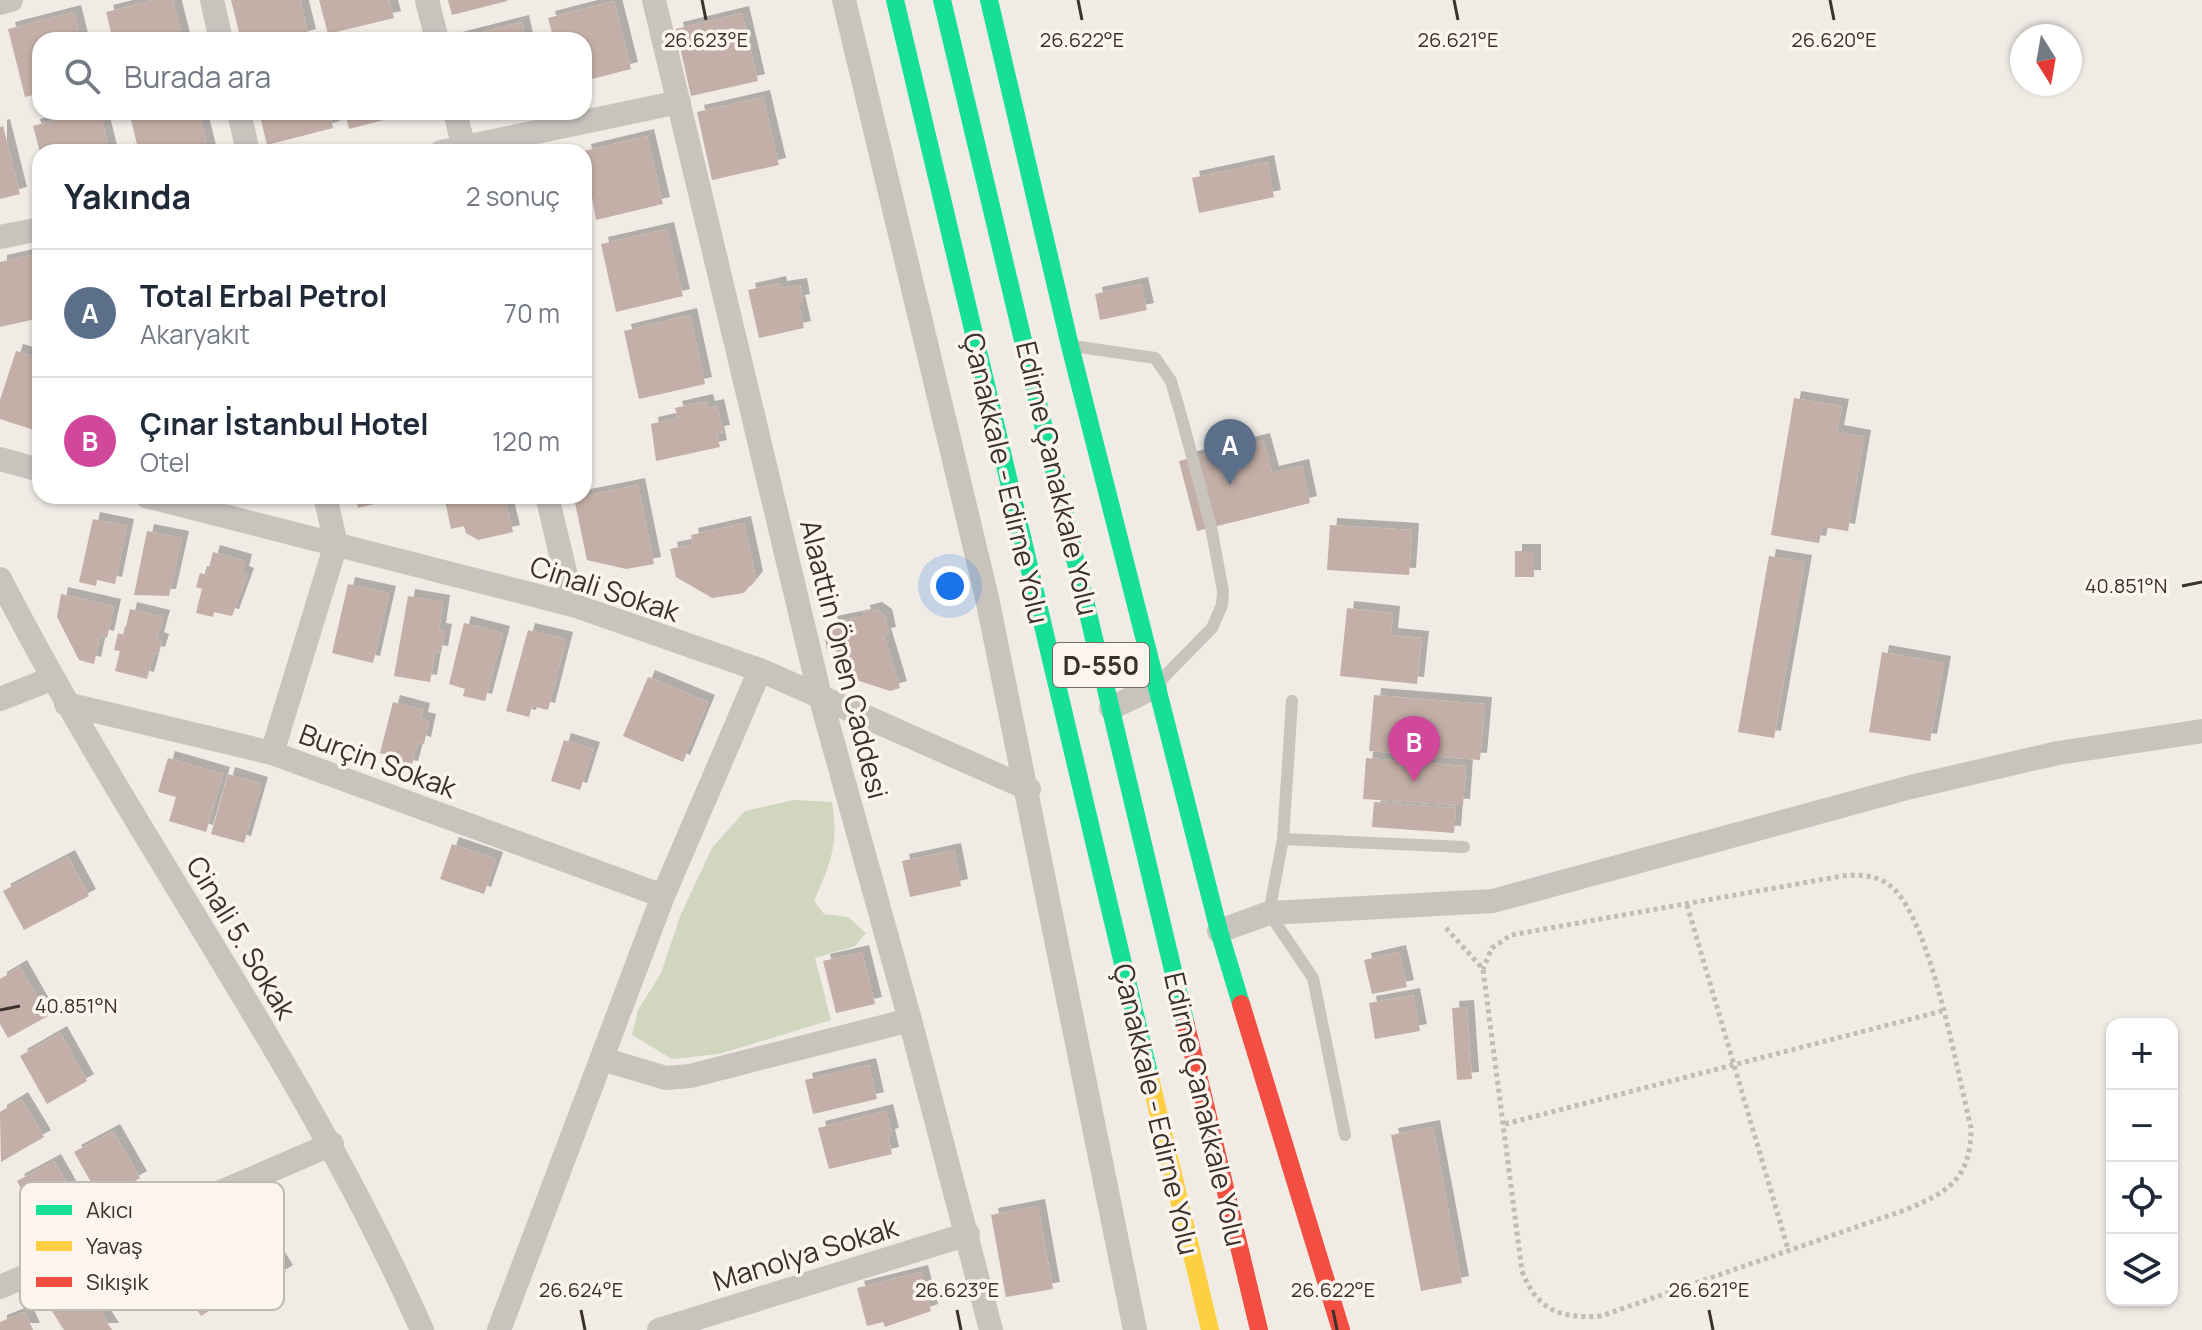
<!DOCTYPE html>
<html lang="tr">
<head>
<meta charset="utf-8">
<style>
	body { margin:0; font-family:Manrope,sans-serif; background:#f2f2f3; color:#1f2937 }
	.controls { position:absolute; right:24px; bottom:24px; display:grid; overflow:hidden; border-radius:16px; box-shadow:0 2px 6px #0004 }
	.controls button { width:72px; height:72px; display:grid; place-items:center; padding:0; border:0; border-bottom:2px solid #e0e1e3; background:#fff; color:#1f2937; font:40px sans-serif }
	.compass { position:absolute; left:2010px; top:24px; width:72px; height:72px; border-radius:50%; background:#fff; box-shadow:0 2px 6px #0004; rotate:169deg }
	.you { position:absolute; left:950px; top:586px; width:28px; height:28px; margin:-20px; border:6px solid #fff; border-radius:50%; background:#1a73e8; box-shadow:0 0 0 12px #1a73e833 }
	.badge { display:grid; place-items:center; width:52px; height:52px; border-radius:50%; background:#7a716c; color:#fff; font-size:26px; font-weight:700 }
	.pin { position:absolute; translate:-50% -66px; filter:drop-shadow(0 2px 4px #0008) }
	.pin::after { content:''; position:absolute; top:42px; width:28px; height:24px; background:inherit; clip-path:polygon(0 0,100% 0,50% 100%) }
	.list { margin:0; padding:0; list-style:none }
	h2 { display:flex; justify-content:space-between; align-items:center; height:104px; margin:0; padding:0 32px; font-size:34px }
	h2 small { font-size:26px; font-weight:400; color:#747a83 }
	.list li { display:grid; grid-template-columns:52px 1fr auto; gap:24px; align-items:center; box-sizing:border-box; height:128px; padding:0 32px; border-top:2px solid #e0e1e3 }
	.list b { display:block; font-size:30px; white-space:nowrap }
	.list p { margin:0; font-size:26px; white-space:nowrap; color:#747a83 }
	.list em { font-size:26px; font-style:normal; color:#747a83 }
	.icon { flex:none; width:44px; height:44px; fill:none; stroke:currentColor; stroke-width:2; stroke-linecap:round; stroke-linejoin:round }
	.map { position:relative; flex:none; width:2202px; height:1330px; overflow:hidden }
	.search { position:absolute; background:#fff; box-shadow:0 2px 6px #0004; left:32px; top:32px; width:560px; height:88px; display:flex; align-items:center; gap:20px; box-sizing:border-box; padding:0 28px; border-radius:24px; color:#747a83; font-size:30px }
	.panel { position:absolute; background:#fff; box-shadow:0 2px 6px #0004; left:32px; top:144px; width:560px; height:360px; border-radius:24px }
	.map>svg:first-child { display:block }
	.green { fill:#d1d6bf }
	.building { fill:#c3afa7; filter:url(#shadow) }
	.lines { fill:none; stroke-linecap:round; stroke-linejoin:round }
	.path { stroke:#c2bbb6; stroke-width:5; stroke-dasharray:4 4; stroke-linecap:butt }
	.lane { stroke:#c9c3be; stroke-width:12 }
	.street { stroke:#c9c3be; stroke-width:24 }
	.fast { stroke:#16e098; stroke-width:18 }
	.slow { stroke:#ffcf43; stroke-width:18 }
	.jam { stroke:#f24e42; stroke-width:18 }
	.ticks { fill:none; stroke:#3b302b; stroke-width:3 }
	.labels { text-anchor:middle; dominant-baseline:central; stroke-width:7; stroke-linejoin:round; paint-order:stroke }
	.shield { fill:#fbf5ee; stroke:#756b66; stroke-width:2 }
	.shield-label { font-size:26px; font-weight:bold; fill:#3b302b }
	.street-label { font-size:28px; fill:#3b302b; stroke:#fbf5ee }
	.key { fill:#fbf5ee; stroke:#c1bab4; stroke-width:2 }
	.key-label { font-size:22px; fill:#3b302b }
	.ticks-label { font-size:20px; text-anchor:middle; fill:#3b302b; stroke:#fbf5ee; stroke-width:7; stroke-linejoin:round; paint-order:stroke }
</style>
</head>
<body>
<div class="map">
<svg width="2202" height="1330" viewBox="0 0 2202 1330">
	<defs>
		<filter id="shadow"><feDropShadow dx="7" dy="-7" stdDeviation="0" flood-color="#0004"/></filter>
	</defs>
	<rect width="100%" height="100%" fill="#f0ebe5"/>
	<!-- green -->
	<path class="green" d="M794,800L832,802C839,844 831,862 814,901L824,914L848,917L866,933L855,946L815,958L831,1020L719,1054L672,1059L632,1035L638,1010L661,973L681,914L712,848L745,811Z"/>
	<!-- building -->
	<path class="building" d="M154,0H173L183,40H113L106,12Z
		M231,0H300L309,36L295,40H241Z
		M319,0H389L394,18L328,34Z
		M448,0H507V1L452,15Z
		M614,1L631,69L584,81V40H554L548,18Z
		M74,12L81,40H40V93L25,97L8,29Z
		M742,13L758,81L691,96L676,29Z
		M522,22L526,40H455V39Z
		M763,97L779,165L712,180L697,112Z
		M87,112H100L110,152H40L33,126Z
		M129,112H199L209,152H139Z
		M259,112H329L333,128L267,145Z
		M345,112H411V113L349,129Z
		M3,126L20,194L0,199V127Z
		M647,136L663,204L596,220L584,151Z
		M1267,162L1274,197L1199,213L1192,178Z
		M667,229L683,296L616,312L601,244Z
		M40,253V318L0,327V262Z
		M779,283L780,288L800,285L803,301L798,302L804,328L759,338L748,290Z
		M1141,284L1147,310L1100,320L1095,294Z
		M690,315L705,384L639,399L624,331Z
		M16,351L40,358V432L0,419V400Z
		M1794,398L1842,406L1837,432L1864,437L1848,531L1822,527L1819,543L1771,535Z
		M706,401L708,408L717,406L723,432L717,433L720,447L656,461L651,424L678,418L675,408Z
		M1263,440L1272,473L1302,466L1310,503L1197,531L1179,461Z
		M638,485L654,564L626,569L587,560L574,498Z
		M355,496H404V497L358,508Z
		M444,496H504L513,532L478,540L466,533L464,526L451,529Z
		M93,519L127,526L115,584L97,580L96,586L79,582Z
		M744,523L756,578L744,593L712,598L676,577L670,549L693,544L691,535Z
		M1330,525L1412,530L1409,575L1327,570Z
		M147,531L182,538L169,596L134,595Z
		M1515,551H1534V577H1515Z
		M213,552L245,561L242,573L247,575L232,616L214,612L213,617L196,613L202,589L196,587L200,573L207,575Z
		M1769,556L1805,562L1774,738L1738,732Z
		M348,584L389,593L373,663L332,653Z
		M61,594L114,606L107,638L100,636L94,664L79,660L57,617Z
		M408,596L443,602L439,630L445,631L441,653L435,652L430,682L394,676Z
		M1347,608L1393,613L1391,635L1422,638L1417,684L1340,676Z
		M130,609L163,617L157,639L162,641L158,654L154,653L147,679L115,671L120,651L114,650L118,633L124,635Z
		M875,609L885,616L889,634L884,635L900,688L890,691L841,675L836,649L827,650L824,633L832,631L830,623L864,616L863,612Z
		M464,623L503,633L485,701L463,696L465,689L449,684Z
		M528,630L566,639L548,710L532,706L529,717L506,711Z
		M1882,652L1944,663L1930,741L1869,732Z
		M648,677L708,702L683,762L623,736Z
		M1374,695L1485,704L1480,760L1369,751Z
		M393,702L423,710L421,719L429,721L424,744L418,742L411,768L391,764L392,756L380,753Z
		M564,740L593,749L580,790L551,781Z
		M168,758L223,774L206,832L169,821L176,797L158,792Z
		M1366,758L1466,766L1463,806L1363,799Z
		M228,774L261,784L244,843L211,834Z
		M1374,802L1456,808L1454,833L1372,827Z
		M452,844L496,859L484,894L440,879Z
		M954,850L961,886L910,897L902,861Z
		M68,857L89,896L24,930L3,891Z
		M862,952L875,1004L836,1013L823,961Z
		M1399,952L1407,987L1372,994L1364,960Z
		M20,967L48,1016L8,1038L0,1024V979Z
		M1413,995L1420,1031L1375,1039L1369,1003Z
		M1467,1007L1472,1079L1457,1080L1452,1008Z
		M60,1033L87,1081L47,1104L20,1056Z
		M869,1065L877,1099L813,1114L805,1080Z
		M21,1099L44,1137L1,1162L0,1112Z
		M886,1111L892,1135L888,1136L892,1154L829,1169L818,1128Z
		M1433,1127L1462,1283L1421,1291L1391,1135Z
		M113,1131L140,1178L101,1200L74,1152Z
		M54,1161L79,1205L41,1225L17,1181Z
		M1038,1206L1053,1289L1006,1297L991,1215Z
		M247,1209L286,1272L249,1295L210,1231Z
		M198,1239L233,1296L201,1316L166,1260Z
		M921,1272L931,1311L885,1327L883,1322L867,1326L857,1288Z
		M85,1286L112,1330H64L50,1308Z
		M25,1312L33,1330H0V1322Z"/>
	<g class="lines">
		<!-- path -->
		<path class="path" d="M1687,905L1788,1249
			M1446,928L1483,969L1522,1271C1537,1310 1560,1319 1601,1316L1905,1210C1949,1192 1971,1178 1971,1128C1957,1071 1932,927 1894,889C1879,875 1862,874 1842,876L1511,935L1492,948L1483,969
			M1505,1124L1942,1011"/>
		<!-- lane -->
		<path class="lane" d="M1073,346L1155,358L1171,381L1182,419L1211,527L1223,591L1222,605L1212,628L1160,681
			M1292,701L1283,839L1464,847
			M1283,839L1269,913L1313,978L1345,1135"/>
		<!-- street -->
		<path class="street" d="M212,0L221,40
			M427,0L437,40
			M654,0L820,696L910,1020L991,1330
			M844,0L987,598L1135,1330
			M0,3L11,0
			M239,112L248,152
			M455,112L465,152
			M441,152L679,102
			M0,237L40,229
			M0,459L40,470
			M146,496L573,605L760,670L1029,789
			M547,496L573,605
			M0,579C131,835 306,1067 422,1330
			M0,699L51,679
			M66,704L272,753L663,896
			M1111,708L1155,687
			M272,753L336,544L325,496
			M1219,931L1269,913L1493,901L1911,787L2058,753L2202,731
			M602,1059L666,1078L690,1076L910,1020
			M0,1287L332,1144
			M499,1330L663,896L760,670
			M659,1330L968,1234"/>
		<!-- fast -->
		<path class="fast" d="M895,0L1150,1078
			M942,0L1186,1025
			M989,0L1070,346L1219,931L1241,1004"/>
		<!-- slow -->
		<path class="slow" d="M1150,1078L1210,1330"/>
		<!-- jam -->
		<path class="jam" d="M1241,1004L1341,1330
			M1186,1025L1259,1330"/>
	</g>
	<!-- ticks -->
	<path class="ticks" d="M702,0L706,20M1078,0L1082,20M1454,0L1458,20M1830,0L1834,20M2182,586L2202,582M0,1010L20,1006M581,1310L585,1330M957,1310L961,1330M1333,1310L1337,1330M1709,1310L1713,1330"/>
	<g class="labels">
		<!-- shield labels -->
		<rect class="shield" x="1053" y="643" width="96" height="44" rx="6"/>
		<g class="shield-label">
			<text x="1101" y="665">D-550</text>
		</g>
		<!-- street labels -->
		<g class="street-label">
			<text transform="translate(1007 478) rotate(77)">Çanakkale - Edirne Yolu</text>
			<text transform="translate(1058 478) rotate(77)">Edirne Çanakkale Yolu</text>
			<text transform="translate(605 588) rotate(18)">Cinali Sokak</text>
			<text transform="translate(845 659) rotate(76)">Alaattin Önen Caddesi</text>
			<text transform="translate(378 760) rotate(20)">Burçin Sokak</text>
			<text transform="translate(242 937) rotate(59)">Cinali 5. Sokak</text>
			<text transform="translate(1157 1109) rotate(77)">Çanakkale - Edirne Yolu</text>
			<text transform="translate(1206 1109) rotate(77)">Edirne Çanakkale Yolu</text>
			<text transform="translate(805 1253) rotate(-17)">Manolya Sokak</text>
		</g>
	</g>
	<!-- legend -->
	<rect x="20" y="1182" width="264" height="128" rx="12" class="key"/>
	<rect x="36" y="1205" width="36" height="10" fill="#16e098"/>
	<rect x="36" y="1241" width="36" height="10" fill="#ffcf43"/>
	<rect x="36" y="1277" width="36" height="10" fill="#f24e42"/>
	<g class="key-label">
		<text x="86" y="1218">Akıcı</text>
		<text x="86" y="1254">Yavaş</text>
		<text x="86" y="1290">Sıkışık</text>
	</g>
	<g class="ticks-label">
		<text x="706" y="47">26.623°E</text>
		<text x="1082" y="47">26.622°E</text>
		<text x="1458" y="47">26.621°E</text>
		<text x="1834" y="47">26.620°E</text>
		<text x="2126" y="593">40.851°N</text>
		<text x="76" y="1013">40.851°N</text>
		<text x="581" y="1297">26.624°E</text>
		<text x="957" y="1297">26.623°E</text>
		<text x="1333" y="1297">26.622°E</text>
		<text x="1709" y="1297">26.621°E</text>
	</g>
</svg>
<div class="controls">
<button>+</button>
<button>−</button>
<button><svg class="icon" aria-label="locate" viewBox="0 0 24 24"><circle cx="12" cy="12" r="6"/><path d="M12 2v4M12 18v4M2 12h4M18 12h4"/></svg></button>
<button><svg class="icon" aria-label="layers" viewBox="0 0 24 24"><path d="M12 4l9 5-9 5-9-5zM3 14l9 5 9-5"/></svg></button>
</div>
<svg class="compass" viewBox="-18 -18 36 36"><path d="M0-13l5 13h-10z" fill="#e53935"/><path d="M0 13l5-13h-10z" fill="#747a83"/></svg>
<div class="you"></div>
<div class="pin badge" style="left:1230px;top:485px;background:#5c6f8a">A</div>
<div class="pin badge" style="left:1414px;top:782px;background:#d1479c">B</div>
<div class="search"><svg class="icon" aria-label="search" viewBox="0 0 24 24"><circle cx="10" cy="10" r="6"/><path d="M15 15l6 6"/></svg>Burada ara</div>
<section class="panel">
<h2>Yakında<small>2 sonuç</small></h2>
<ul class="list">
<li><span class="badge" style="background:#5c6f8a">A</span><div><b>Total Erbal Petrol</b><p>Akaryakıt</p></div><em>70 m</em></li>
<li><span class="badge" style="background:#d1479c">B</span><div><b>Çınar İstanbul Hotel</b><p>Otel</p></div><em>120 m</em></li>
</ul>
</section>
</div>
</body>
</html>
